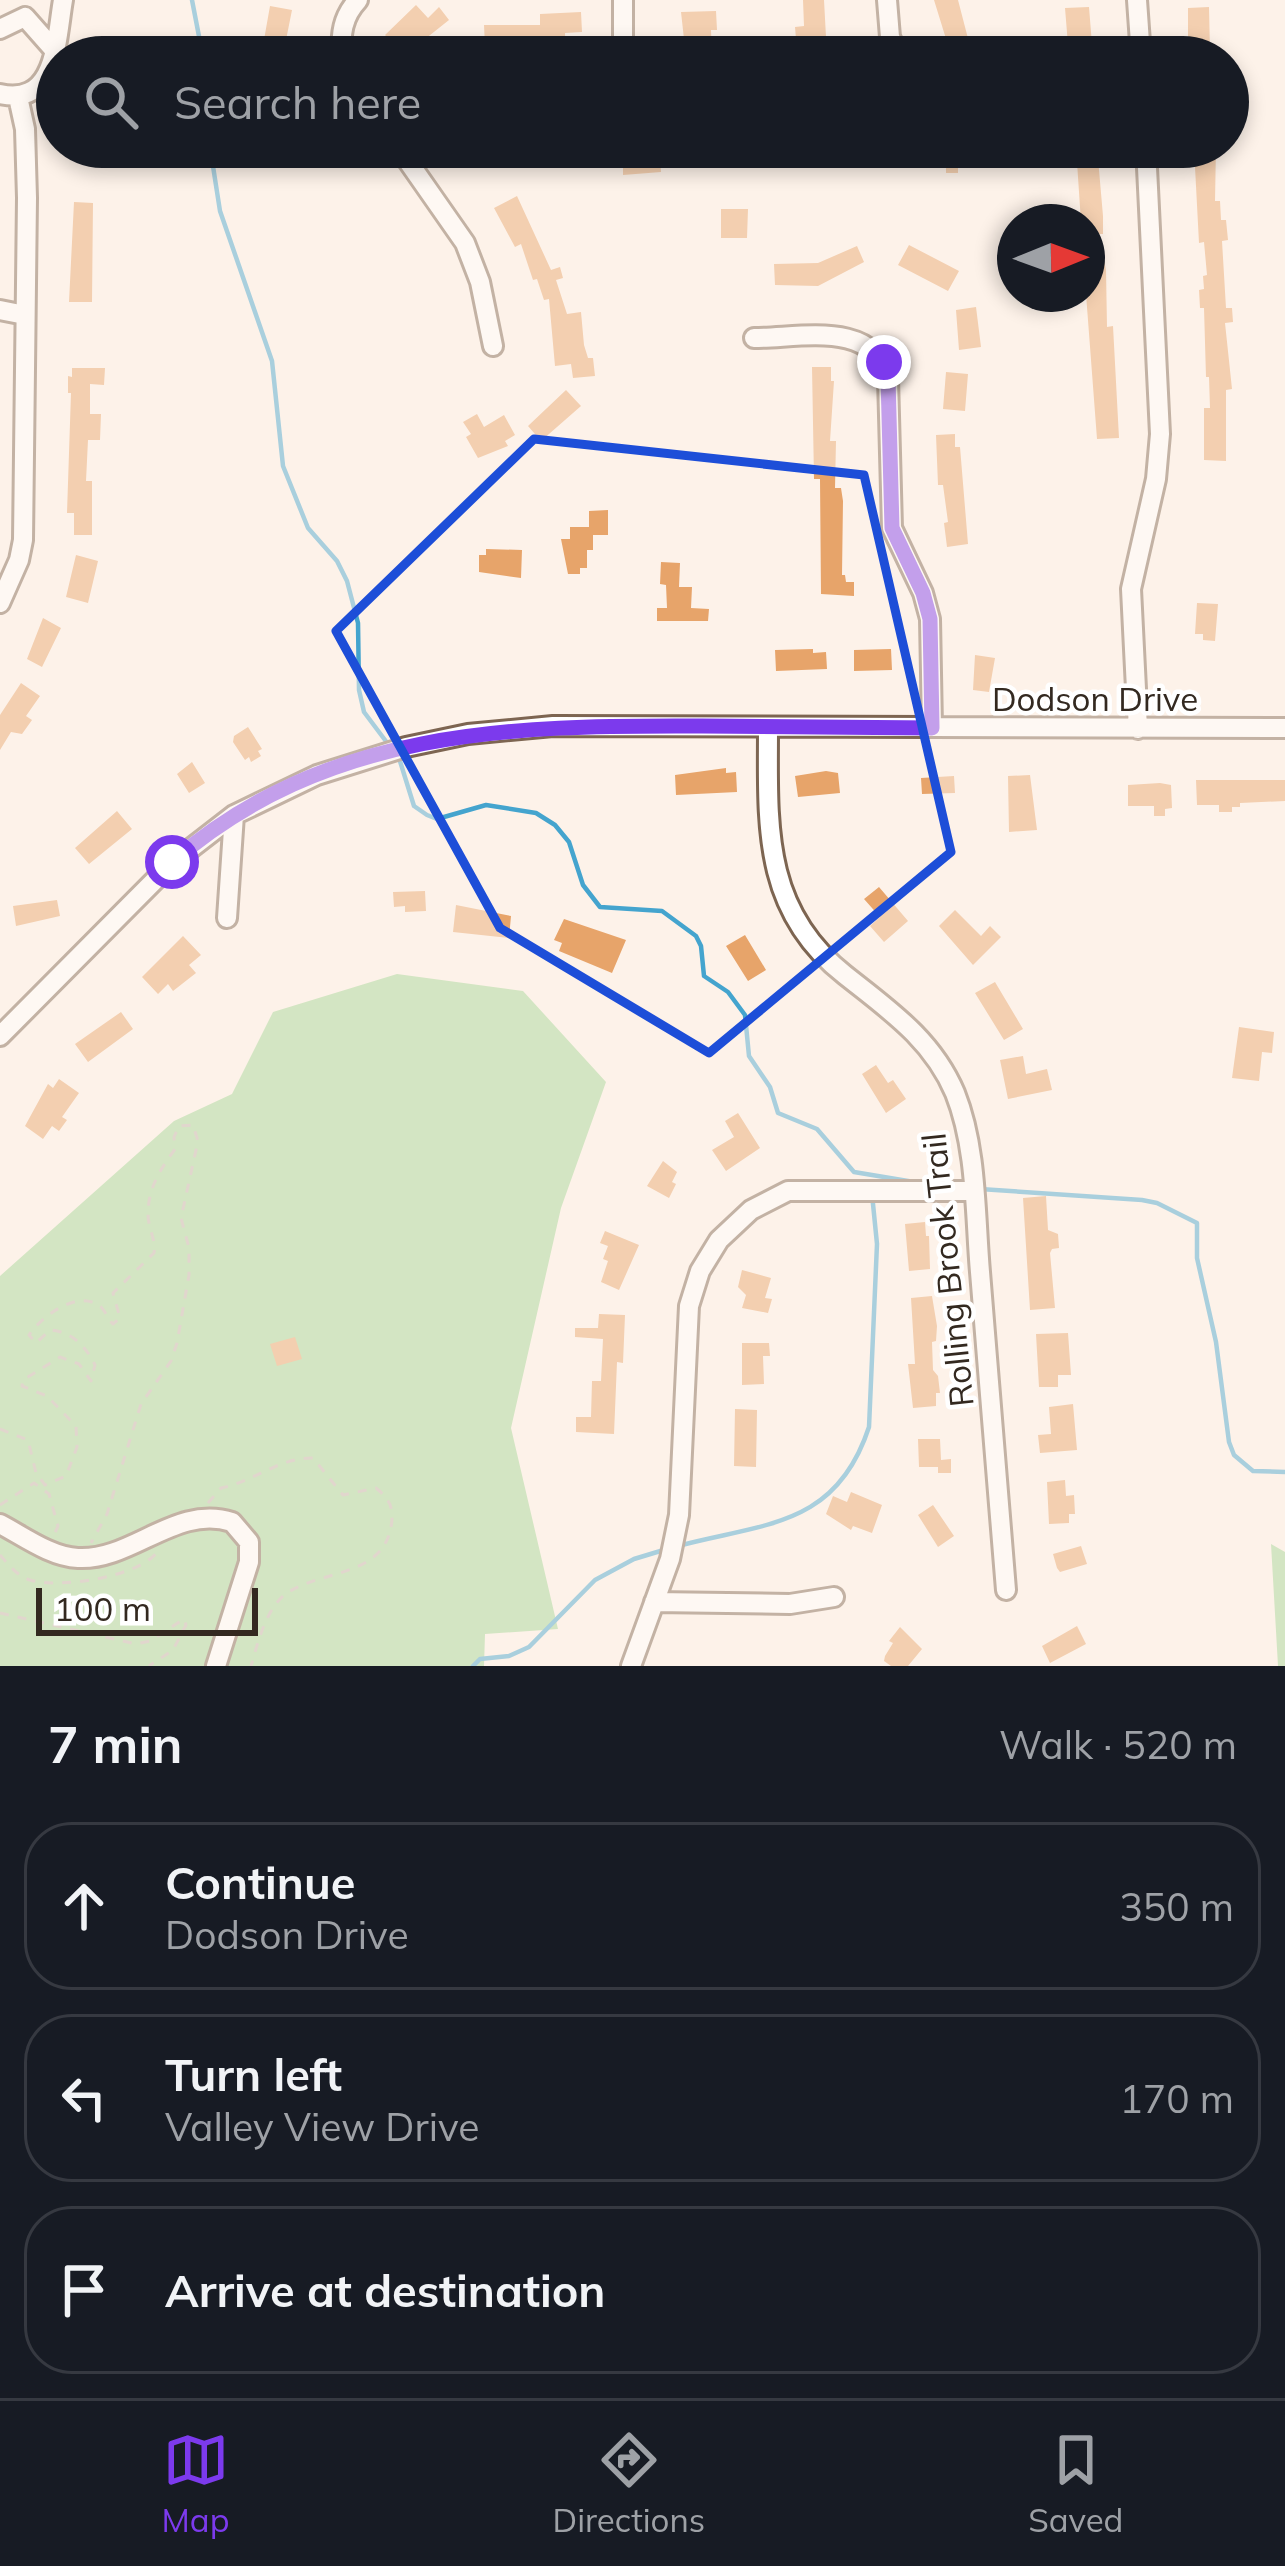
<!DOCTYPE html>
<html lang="en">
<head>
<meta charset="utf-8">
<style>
	body { margin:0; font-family:Mulish,sans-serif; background:#242831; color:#f1f3f6 }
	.compass { position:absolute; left:997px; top:204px; width:108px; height:108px; border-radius:50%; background:#171b24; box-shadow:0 6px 18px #0003; rotate:89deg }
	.scale { position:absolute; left:36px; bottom:30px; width:222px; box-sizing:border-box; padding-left:12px; border:6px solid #332920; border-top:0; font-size:33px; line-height:42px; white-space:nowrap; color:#332920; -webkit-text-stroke:9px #fff; paint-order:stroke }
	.stop { position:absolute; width:36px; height:36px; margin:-27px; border:9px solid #7c3aed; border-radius:50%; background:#fff }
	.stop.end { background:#7c3aed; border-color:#fff; box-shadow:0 3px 12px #0008 }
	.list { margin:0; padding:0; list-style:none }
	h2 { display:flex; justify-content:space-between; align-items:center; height:156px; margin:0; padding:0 48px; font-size:51px }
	h2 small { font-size:39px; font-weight:400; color:#9ea1a6 }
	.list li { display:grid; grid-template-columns:78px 1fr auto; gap:36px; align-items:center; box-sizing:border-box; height:168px; margin:0 24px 24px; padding:0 24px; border:3px solid #363941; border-radius:48px }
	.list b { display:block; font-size:45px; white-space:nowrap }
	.list p { margin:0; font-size:39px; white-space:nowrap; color:#9ea1a6 }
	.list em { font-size:39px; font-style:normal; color:#9ea1a6 }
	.icon { flex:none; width:66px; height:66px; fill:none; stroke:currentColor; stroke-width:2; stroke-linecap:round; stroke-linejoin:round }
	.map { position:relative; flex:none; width:1285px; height:1666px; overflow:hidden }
	.search { position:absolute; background:#171b24; box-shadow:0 6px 18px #0003; left:36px; right:36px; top:36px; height:132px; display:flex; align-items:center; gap:30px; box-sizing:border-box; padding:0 42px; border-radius:66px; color:#9ea1a6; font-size:45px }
	.sheet { height:732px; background:#171b24 }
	nav { display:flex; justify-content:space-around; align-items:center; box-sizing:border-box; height:168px; border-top:3px solid #363941; background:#171b24; font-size:33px; color:#9ea1a6 }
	nav a { display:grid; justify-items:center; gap:6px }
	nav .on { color:#7c3aed }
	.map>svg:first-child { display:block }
	.green { fill:#a1d594 }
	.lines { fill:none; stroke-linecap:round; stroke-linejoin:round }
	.stream { stroke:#44a4ce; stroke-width:4.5 }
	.building { fill:#e7a46a }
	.minor-casing { stroke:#7d6551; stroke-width:24 }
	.path { stroke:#beb4ab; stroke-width:3; stroke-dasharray:9 9; stroke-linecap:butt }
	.minor { stroke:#fff; stroke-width:18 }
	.route { stroke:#7c3aed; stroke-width:15 }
	.marked { fill:none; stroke:#1d4ed8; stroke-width:9; stroke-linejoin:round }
	.labels { text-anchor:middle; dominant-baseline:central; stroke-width:9; stroke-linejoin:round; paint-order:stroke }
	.street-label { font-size:33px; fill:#332920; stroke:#fff }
</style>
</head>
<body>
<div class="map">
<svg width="1285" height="1666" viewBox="0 0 1285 1666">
	<rect width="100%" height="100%" fill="#fdf2e9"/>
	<!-- green -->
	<path class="green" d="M397,974L523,991L606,1082L561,1208L511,1428L558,1629L485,1634L484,1666H0V1276L174,1121L232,1094L273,1012Z
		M1271,1544L1285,1552V1666H1278Z"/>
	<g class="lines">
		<!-- stream -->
		<path class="stream" d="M192,0L203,57
			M210,147L220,211L272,361L283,466L308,528L337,561L347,581L358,623L359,690L364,712L388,744
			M399,758L414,806L427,815L437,819L486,805L536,813L555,825L569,842L583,885L600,907L662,911L696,936L701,946L704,976L728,992L745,1015L749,1056L770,1087L778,1113L817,1129L854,1172L914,1182
			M980,1189L1142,1200L1157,1203L1197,1223V1258L1216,1342L1229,1442L1234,1455L1253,1471L1285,1472
			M678,1546C763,1523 836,1528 869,1427L877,1244L872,1194
			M473,1666L480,1659L509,1656L529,1647L595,1580L634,1559L667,1549"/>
	</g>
	<!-- building -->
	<path class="building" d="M803,0H824L826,37L796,39L795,27L804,26Z
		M934,0H958L971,50L951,55Z
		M416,5L428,18L439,7L449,20L405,55L385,35Z
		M270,6L292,10L283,55L262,51Z
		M1089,7L1093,57H1069L1065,8Z
		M1209,7L1210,51L1188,52V8Z
		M716,11L717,30H711L712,57H686L681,12Z
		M581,12L582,32L565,33L566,57H542L541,43L485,46L484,25H540V14Z
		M608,147H659L661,172L623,175V167L609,168Z
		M973,147L974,166H958V173H946V166H927L926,149Z
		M1076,147H1097L1103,216V234H1099L1106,270L1107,327L1113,326L1119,438L1097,439L1086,294L1087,222H1081Z
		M1201,147H1216L1215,201H1220L1221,220H1226L1228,240L1222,241L1226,308H1232L1233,322L1225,323L1232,389L1226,390V461L1204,460V408H1210L1209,377H1206L1204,308H1200L1199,290L1204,289L1203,276L1207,275L1204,242L1199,243L1194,148Z
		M517,196L551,270L560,267L563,278L556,280L567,314L581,312L584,345L588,358H593L595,376L573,378L571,364L555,366L549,299L544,300L537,279L533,280L521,244L515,247L494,208Z
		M74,202L93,203L92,302H69Z
		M721,209H748L747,238H721Z
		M909,245L959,271L948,291L898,265Z
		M857,246L864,262L818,286L775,285L774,264L818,263Z
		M976,307L981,347L959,350L956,310Z
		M812,367H831V381H834L830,441H836L835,488H841L843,501L842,575H845L846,582H854V596L821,594L820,479H814Z
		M72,368H105L104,385L90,384V414H101L100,440H88L86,481H92V535H74V513H67L71,393H68V376L72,377Z
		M946,372L968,374L965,411L943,409Z
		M566,390L581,406L541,441L528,426Z
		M477,414L484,427L504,415L515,435L505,441L508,446L478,458L466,437L471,434L463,422Z
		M955,434V447H960L968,544L947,547L944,523L948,522L943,485H938L936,435Z
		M608,510V535H593V550H587V568H580V574H568L561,539H570V527H589V511Z
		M486,549L522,550L521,578L479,572V555H486Z
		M76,555L98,561L88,603L66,597Z
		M661,562L680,563L679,587H692L691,608L709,609L708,621H657V608H667L666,585L660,584Z
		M1197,603L1218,604L1215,641L1203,640V634H1195Z
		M43,618L61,628L42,667L27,659Z
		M813,649V653L826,652L827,669L776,671L775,650Z
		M891,649L892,670L854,671V650Z
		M975,655L995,658L989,692L973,690Z
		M21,683L40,696L26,716L32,720L22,734L11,732L0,750V715Z
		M248,727L262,749L258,751L261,756L251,762L249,757L245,760L233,742L234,736Z
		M192,762L205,783L189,793L177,774Z
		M726,768V773L736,772L737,792L676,795L675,775Z
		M826,771L838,773L840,793L798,797L795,776Z
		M1030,775L1037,830L1009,832L1008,776Z
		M954,776L955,793L922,794L921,778Z
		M1196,780H1285V801L1240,803V807H1232V812H1219V805H1197Z
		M1160,783L1171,785L1172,808L1165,809V816H1154V806H1128V785Z
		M117,811L132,829L89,864L75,848Z
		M879,887L908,921L884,942L870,926L880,917L864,899Z
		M425,891L426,911L405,912V906L394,907L393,892Z
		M57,900L60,916L16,926L13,906Z
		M456,905L511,916L509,938L453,932Z
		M955,910L981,936L990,926L1001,937L973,965L939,926Z
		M564,919L626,940L612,973L559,951L562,943L554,940Z
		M745,935L766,970L748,981L726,946Z
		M183,936L201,955L189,965L196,973L173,991L168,984L158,994L142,977Z
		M995,982L1023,1029L1004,1040L975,993Z
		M121,1012L133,1029L88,1062L75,1044Z
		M1239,1027L1274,1032L1272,1053L1262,1052L1259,1081L1232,1078Z
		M1023,1056L1026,1074L1047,1069L1052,1090L1008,1099L1000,1060Z
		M876,1065L888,1083L893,1080L906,1099L886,1113L862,1074Z
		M59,1079L79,1093L62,1117L67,1120L59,1131L52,1126L43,1139L25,1126L48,1084L53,1088Z
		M738,1113L760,1148L726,1171L712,1150L734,1137L725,1121Z
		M663,1161L677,1172L672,1182L676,1184L669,1198L647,1186Z
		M1046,1196L1048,1230L1058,1234L1059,1248L1052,1249L1050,1253L1055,1308L1030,1310L1023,1198Z
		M925,1222L926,1236H929L930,1269L909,1271L905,1224Z
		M605,1231L639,1245L619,1290L601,1282L608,1261L603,1259L608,1246L600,1243Z
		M742,1270L771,1278L765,1298L772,1299L768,1313L742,1308L746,1295L738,1287Z
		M932,1296L937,1326L936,1341L932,1342L933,1370L938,1376L940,1393H936V1406L913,1408L908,1364H915L911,1298Z
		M599,1314L625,1315L623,1363L617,1362L614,1434L576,1432V1417H591L592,1381H601L603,1339L575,1337V1328H598Z
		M1068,1333L1071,1375H1058V1387H1039L1036,1334Z
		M295,1337L302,1359L277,1366L270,1344Z
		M742,1343H769L770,1356H763L764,1384L742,1385Z
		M1073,1404L1077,1450L1040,1453L1038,1435L1051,1434L1049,1407Z
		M735,1409L757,1410L756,1467L734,1466Z
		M918,1439H940L941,1460L951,1459V1473H938V1467H919Z
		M1065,1480L1066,1496L1074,1495L1075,1514H1069V1523L1049,1524L1047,1482Z
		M851,1492L882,1505L872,1533L853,1526L851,1530L826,1514L833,1496L847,1502Z
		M933,1505L954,1536L938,1547L918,1515Z
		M1081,1546L1087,1564L1060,1572L1057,1568L1053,1554Z
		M1077,1626L1086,1644L1050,1663L1042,1646Z
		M900,1627L922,1649L908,1666H891L884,1661L885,1656L893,1643L889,1641Z"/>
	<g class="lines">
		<!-- minor casing -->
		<g class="minor-casing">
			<path id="minor" d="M623,0V57
				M887,0L890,37L899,57
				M1137,0L1141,57
				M0,29L25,17L55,51
				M341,57C341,34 342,17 358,0
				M0,94C57,106 56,40 63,0
				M398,147L465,243L480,282L493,346
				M0,310L25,315
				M754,338C802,338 873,320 888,378L892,528L923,593L930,619L932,727
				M0,603L19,560L23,540L27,198L25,129L18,97
				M768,727C768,823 761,909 845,975C889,1010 932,1039 955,1093C977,1148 975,1214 980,1272C989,1378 997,1484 1006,1590
				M1138,729L1131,589L1156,479L1160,434L1146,147
				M227,918L234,815
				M0,1036L172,863L234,815L317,775L406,747L468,734L553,726L1285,728
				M0,1524C23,1536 51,1557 78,1558C132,1561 176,1504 232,1522L249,1542V1562L216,1666
				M654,1602L790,1604L834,1597
				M631,1666L670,1559L679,1515L689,1306L700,1271L719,1240L751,1210L788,1191H973"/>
		</g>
		<!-- path -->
		<path class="path" d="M0,1429L28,1440L36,1473L45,1485L66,1476L77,1447L76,1426L47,1396L22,1386L23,1380L60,1357L79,1364L91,1381L95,1365C85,1345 72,1332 50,1330L36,1343L29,1335C41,1317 78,1288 101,1307C106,1312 108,1319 113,1324L120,1318L113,1293L154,1253C156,1239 148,1228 148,1214C148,1187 161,1169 175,1149L174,1137L179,1126L193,1125L198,1141L181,1218L189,1248V1275L177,1343L171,1361L141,1404L107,1514L91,1543
			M208,1503L221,1488C253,1482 280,1457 313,1458L343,1495L376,1488C387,1497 393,1505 392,1519C388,1576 328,1569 290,1591C267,1604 258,1642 251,1666
			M0,1505L34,1483L49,1494L58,1526L54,1535
			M0,1555C9,1565 17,1576 30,1580C59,1589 140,1577 158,1551
			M0,1613L136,1644L150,1641L184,1619L186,1625L173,1650L149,1666"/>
		<!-- minor -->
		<use href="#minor" class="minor"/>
	</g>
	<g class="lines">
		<!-- route -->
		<path class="route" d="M172,862C326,729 509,725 702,726C778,727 855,727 932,728L930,619L923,593L892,528L888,378L884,362"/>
	</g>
	<!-- marked area -->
	<path d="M0 0H1285V1666H0ZM534,439L864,475L951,852L709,1053L500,928L336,631Z" fill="#fdf2e9" fill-opacity=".55" fill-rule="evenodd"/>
	<path class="marked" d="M534,439L864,475L951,852L709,1053L500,928L336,631Z"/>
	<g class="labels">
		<!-- street labels -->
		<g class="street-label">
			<text x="1095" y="698">Dodson Drive</text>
			<text transform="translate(947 1270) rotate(-96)">Rolling Brook Trail</text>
		</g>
	</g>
</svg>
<svg class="compass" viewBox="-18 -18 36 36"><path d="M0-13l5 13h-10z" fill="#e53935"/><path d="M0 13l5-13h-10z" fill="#9ea1a6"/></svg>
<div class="scale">100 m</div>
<div class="stop" style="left:172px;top:862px"></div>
<div class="stop end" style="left:884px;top:362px"></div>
<div class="search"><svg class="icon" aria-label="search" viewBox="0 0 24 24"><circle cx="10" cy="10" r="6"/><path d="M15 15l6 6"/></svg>Search here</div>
</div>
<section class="sheet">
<h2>7 min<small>Walk · 520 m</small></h2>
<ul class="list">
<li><svg class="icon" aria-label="ahead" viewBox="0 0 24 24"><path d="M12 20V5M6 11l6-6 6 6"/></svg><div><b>Continue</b><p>Dodson Drive</p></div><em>350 m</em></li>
<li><svg class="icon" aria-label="left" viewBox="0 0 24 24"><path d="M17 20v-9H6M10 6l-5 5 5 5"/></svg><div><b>Turn left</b><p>Valley View Drive</p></div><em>170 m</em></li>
<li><svg class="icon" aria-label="arrive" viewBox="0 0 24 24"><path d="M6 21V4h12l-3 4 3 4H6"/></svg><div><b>Arrive at destination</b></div></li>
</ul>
</section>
<nav>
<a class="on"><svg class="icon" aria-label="map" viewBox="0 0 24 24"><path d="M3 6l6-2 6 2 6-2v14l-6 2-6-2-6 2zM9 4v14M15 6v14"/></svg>Map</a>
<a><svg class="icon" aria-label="directions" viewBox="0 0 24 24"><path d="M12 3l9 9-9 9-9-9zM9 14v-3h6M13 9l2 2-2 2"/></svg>Directions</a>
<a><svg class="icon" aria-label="saved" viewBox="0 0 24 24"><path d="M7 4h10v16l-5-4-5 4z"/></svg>Saved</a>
</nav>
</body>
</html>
